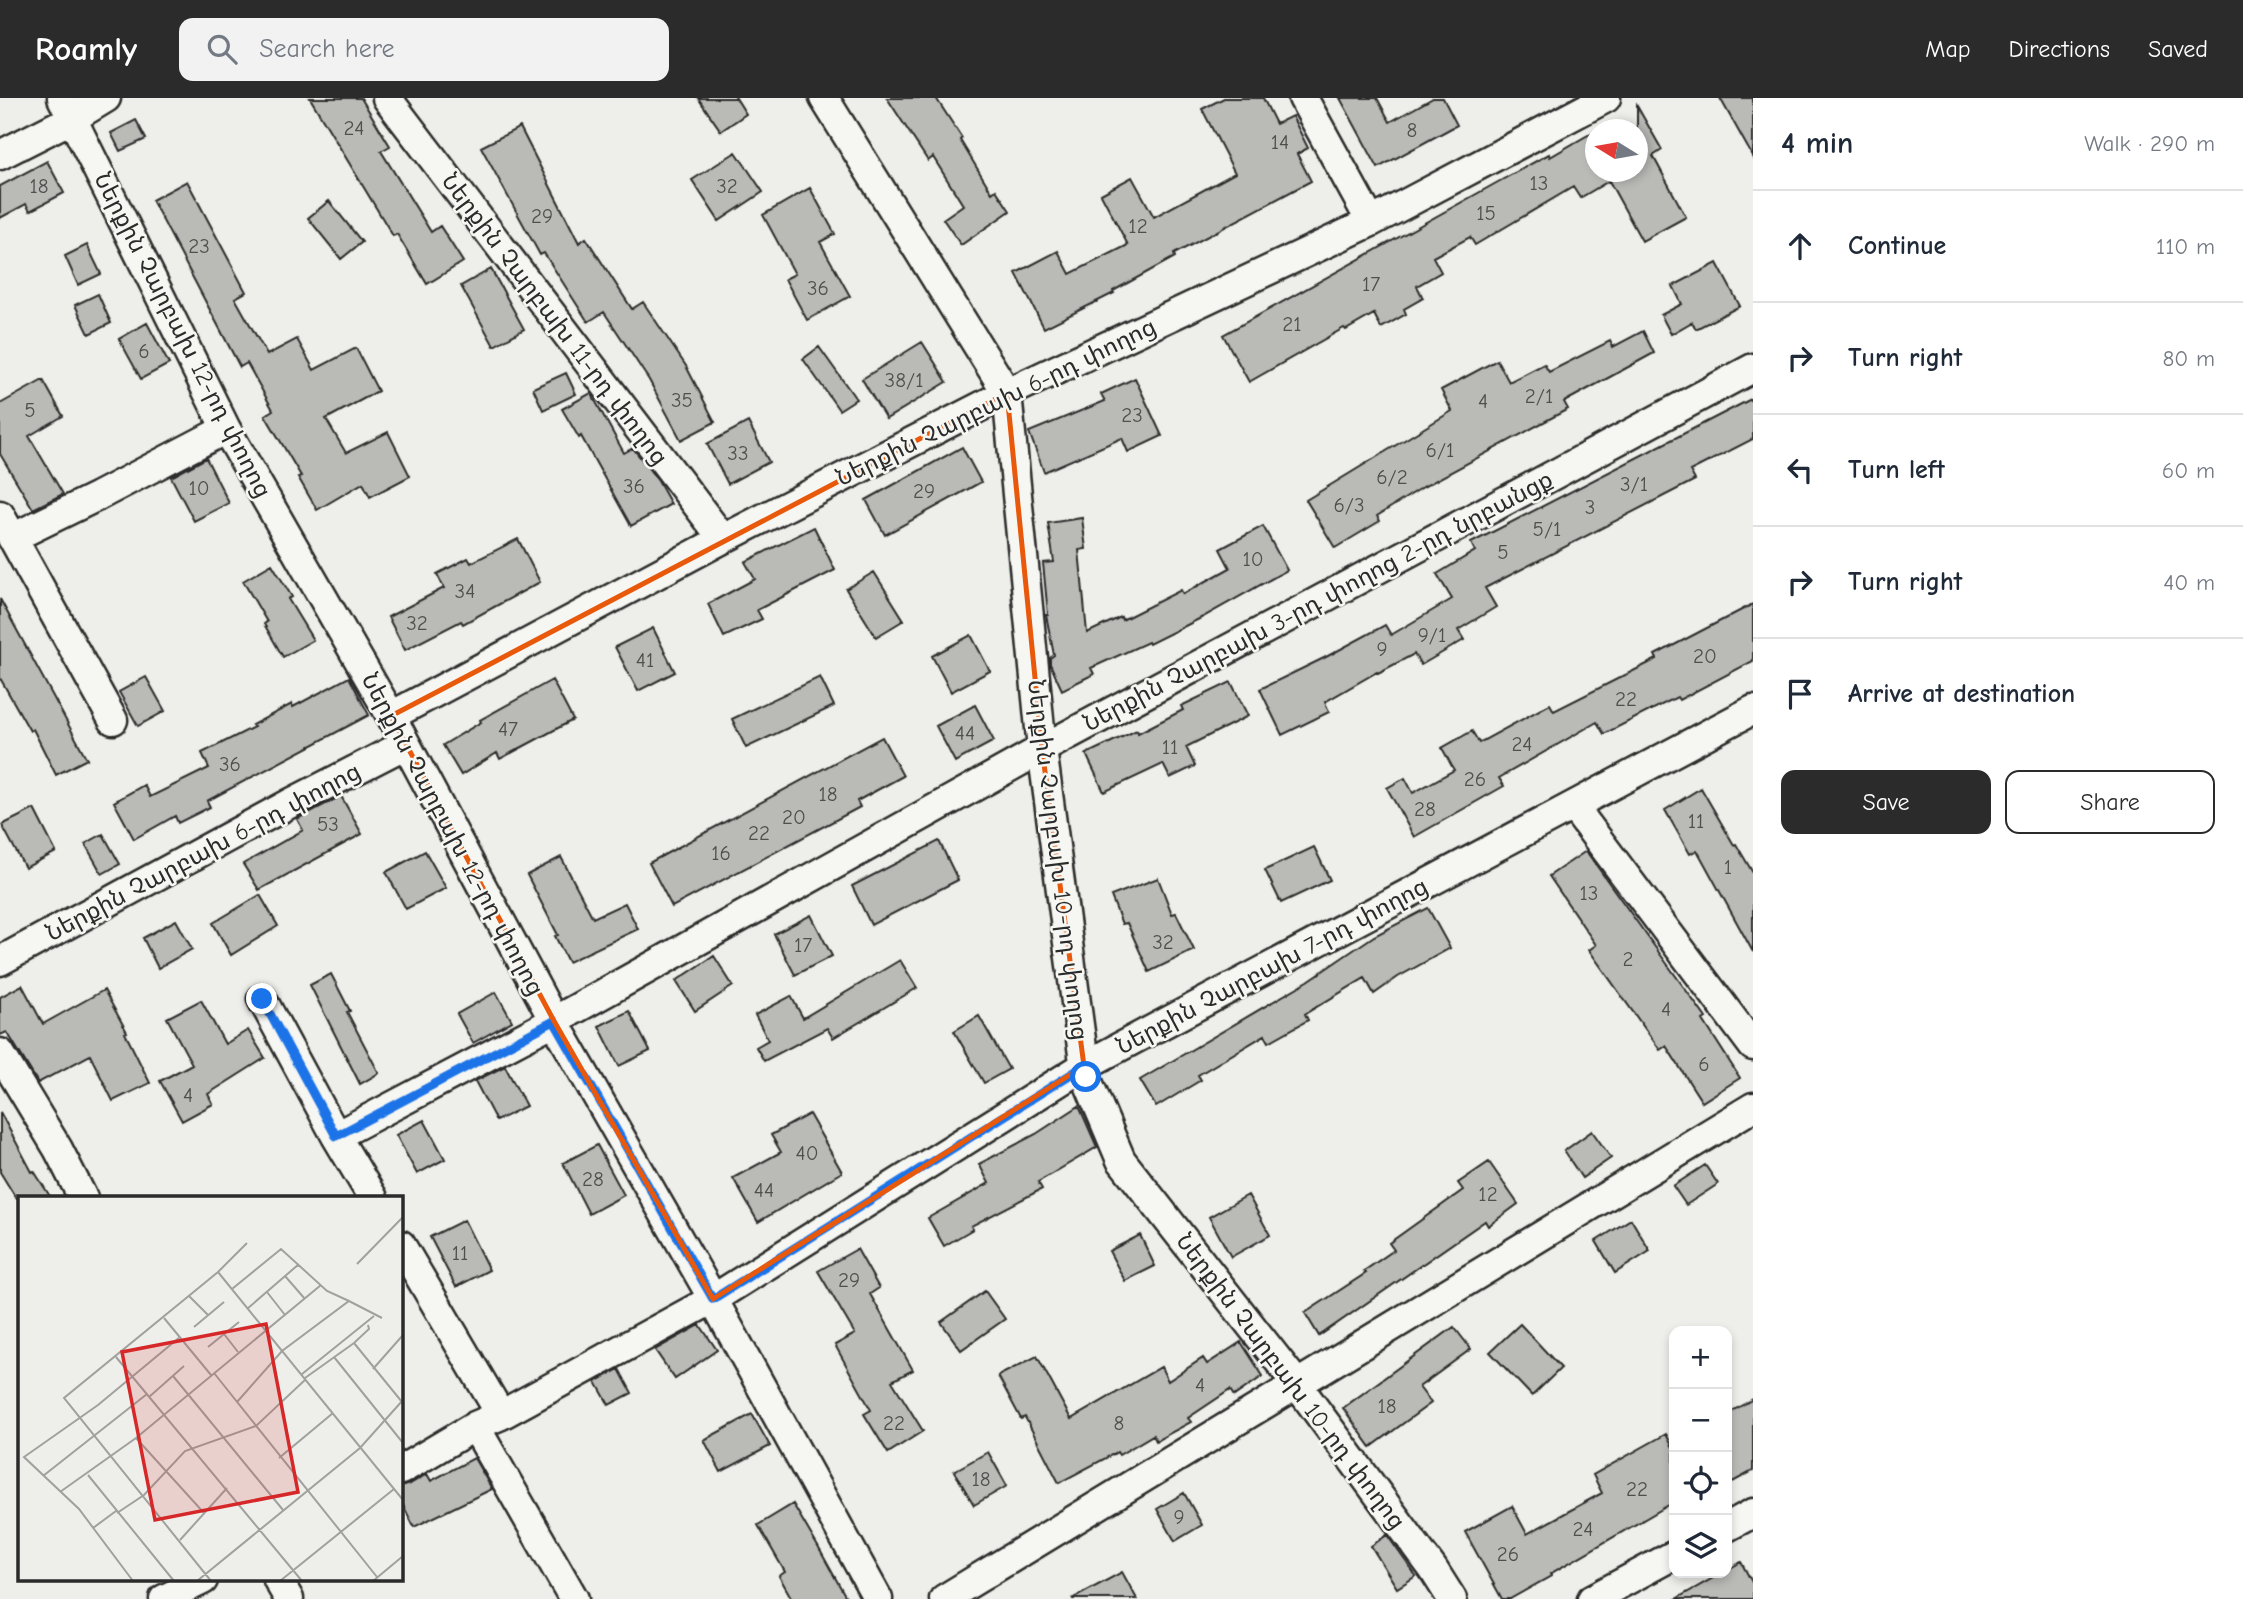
<!DOCTYPE html>
<html lang="en">
<head>
<meta charset="utf-8">
<style>
	body { margin:0; font-family:"Comic Neue","Noto Sans Armenian",sans-serif; background:#f2f2f3; color:#1f2937 }
	.controls { position:absolute; right:21px; bottom:21px; display:grid; overflow:hidden; border-radius:14px; box-shadow:0 4px 10px #0003 }
	.controls button { width:63px; height:63px; display:grid; place-items:center; padding:0; border:0; border-bottom:2px solid #e0e1e3; background:#fff; color:#1f2937; font:35px sans-serif }
	.compass { position:absolute; left:1585px; top:21px; width:63px; height:63px; border-radius:50%; background:#fff; box-shadow:0 4px 10px #0003; rotate:281deg }
	.stop { position:absolute; width:21px; height:21px; margin:-16px; border:5px solid #1a73e8; border-radius:50%; background:#fff }
	.stop.end { background:#1a73e8; border-color:#fff; box-shadow:0 2px 7px #0008 }
	.list { margin:0; padding:0; list-style:none }
	h2 { display:flex; justify-content:space-between; align-items:center; height:91px; margin:0; padding:0 28px; font-size:30px }
	h2 small { font-size:23px; font-weight:400; color:#747a83 }
	.list li { display:grid; grid-template-columns:46px 1fr auto; gap:21px; align-items:center; box-sizing:border-box; height:112px; padding:0 28px; border-top:2px solid #e0e1e3 }
	.list b { display:block; font-size:26px; white-space:nowrap }
	.list em { font-size:23px; font-style:normal; color:#747a83 }
	.actions { display:flex; gap:14px; padding:21px 28px }
	.actions a { flex:1; padding:16px 0; border:2px solid #2b2b2b; border-radius:14px; text-align:center; font-size:24px; color:#2b2b2b }
	.actions .main { background:#2b2b2b; color:#fff }
	.icon { flex:none; width:38px; height:38px; fill:none; stroke:currentColor; stroke-width:2; stroke-linecap:round; stroke-linejoin:round }
	.map { position:relative; flex:none; width:1753px; height:1501px; overflow:hidden }
	header { display:flex; align-items:center; gap:42px; box-sizing:border-box; height:98px; padding:0 35px; background:#2b2b2b; color:#fff }
	header strong { font-size:33px }
	nav { display:flex; gap:38px; margin-inline-start:auto; font-size:24px }
	.search { width:490px; height:63px; background:#f2f2f3; display:flex; align-items:center; gap:18px; box-sizing:border-box; padding:0 24px; border-radius:14px; color:#747a83; font-size:26px }
	main { display:flex }
	aside { flex:1; background:#fff }
	.map>svg:first-child { display:block }
	.building { fill:#babab7; stroke:#2b2b2b; stroke-width:2 }
	.lines { fill:none; stroke-linecap:round; stroke-linejoin:round }
	.minor-casing { stroke:#2b2b2b; stroke-width:33 }
	.minor { stroke:#f6f6f2; stroke-width:28 }
	.route { stroke:#1a73e8; stroke-width:9 }
	.marked { fill:none; stroke:#e8590c; stroke-width:5; stroke-linejoin:round }
	.labels { text-anchor:middle; dominant-baseline:central; stroke-width:5; stroke-linejoin:round; paint-order:stroke }
	.number-label { font-size:21px; fill:#4f4f4e }
	.street-label { font-size:24px; fill:#2b2b2b; stroke:#f6f6f2 }
	.inset-road { fill:none; stroke:#a0a09e; stroke-width:2 }
	.view { fill:#d62828; fill-opacity:0.15; stroke:#d62828; stroke-width:3.5 }
	.inset-edge { fill:none; stroke:#2b2b2b; stroke-width:3.5 }
</style>
</head>
<body>
<header>
<strong>Roamly</strong>
<div class="search"><svg class="icon" aria-label="search" viewBox="0 0 24 24"><circle cx="10" cy="10" r="6"/><path d="M15 15l6 6"/></svg>Search here</div>
<nav><a>Map</a><a>Directions</a><a>Saved</a></nav>
</header>
<main>
<div class="map">
<svg width="1753" height="1501" viewBox="0 0 1753 1501">
	<rect width="100%" height="100%" fill="#eeeeea"/>
	<filter id="ink" filterUnits="userSpaceOnUse"><feTurbulence type="fractalNoise" baseFrequency=".0143" numOctaves="2"/><feDisplacementMap in="SourceGraphic" scale="14" xChannelSelector="R" yChannelSelector="G"/><feConvolveMatrix kernelMatrix="1 2 1 2 8 2 1 2 1" color-interpolation-filters="sRGB"/></filter>
	<g filter="url(#ink)">
		<!-- building -->
		<path class="building" d="M310,0H361L390,48L381,53L431,134L440,128L463,164L427,186L397,136L393,138Z
			M698,0H736L746,16L721,33Z
			M887,0H936L962,40L960,42L992,95L996,92L1010,113L961,147L943,121L963,107L933,59L928,63Z
			M1224,0H1263L1276,26L1292,18L1308,50L1297,56L1311,83L1174,156L1175,159L1113,193L1114,195L1044,230L1016,175L1058,153L1070,176L1128,147L1101,96L1132,79L1154,119L1235,75L1202,11Z
			M1340,0H1377L1390,24L1433,0H1443L1457,27L1378,70Z
			M1720,0H1753V59Z
			M1637,8L1662,52L1653,58L1686,119L1642,143L1609,83L1580,100L1573,89L1475,147L1470,139L1433,159L1441,174L1417,188L1423,200L1404,211L1406,216L1381,230L1374,216L1346,232L1344,230L1249,284L1223,237L1498,84L1549,56L1550,59L1595,33V74H1637Z
			M136,22L146,41L120,53L111,35Z
			M520,29L579,145L586,140L632,211L643,204L686,268L715,324L681,342L649,282L604,214L588,224L544,155L540,157L481,49Z
			M736,54L763,94L719,123L692,82Z
			M47,63L64,95L30,113L26,106L0,120V88Z
			M187,83L246,194L235,200L267,257L297,241L314,272L356,250L378,293L326,321L346,355L388,334L410,378L370,399L363,385L317,412L298,379L301,378L265,317L273,312L247,265L240,269L152,102Z
			M810,90L835,136L820,144L850,198L807,222L785,181L795,176L763,117Z
			M329,103L362,144L341,161L308,120Z
			M87,147L101,176L78,187L65,158Z
			M1717,165L1740,208L1696,231L1692,224L1671,236L1661,217L1682,206L1673,188Z
			M491,171L524,231L494,248L461,188Z
			M98,196L111,225L89,236L75,207Z
			M147,225L169,266L141,281L119,241Z
			M1643,233L1654,255L1564,304L1568,311L1423,389L1377,418L1380,423L1335,450L1306,402L1452,313L1441,292L1497,262L1509,284L1544,266L1549,274L1610,243L1613,249Z
			M922,244L947,284L886,321L862,281Z
			M819,249L856,301L839,312L803,261Z
			M566,275L576,296L543,312L533,290Z
			M1135,280L1162,338L1128,354L1122,340L1044,374L1029,334L1105,303L1101,296Z
			M43,282L63,318L29,338L63,396L33,411L0,356V306Z
			M591,295L624,355L633,350L658,383L671,406L631,428L581,338L579,340L562,311Z
			M1753,300V341L1690,373L1695,382L1485,490L1496,509L1458,532L1464,542L1421,567L1414,556L1378,575L1377,574L1325,604L1329,614L1282,637L1260,591L1326,559L1385,527L1391,537L1452,501L1437,476L1475,453L1471,445Z
			M748,324L769,364L728,386L707,346Z
			M962,349L981,384L885,437L866,402Z
			M206,360L229,405L194,423L171,379Z
			M1082,420L1086,451L1079,452L1087,535L1121,519L1122,522L1181,492L1183,496L1230,470L1220,451L1263,428L1287,472L1203,519L1149,546L1148,544L1091,570L1094,576L1062,592L1050,566V560L1054,557L1046,517H1048L1043,465L1054,464L1048,425Z
			M814,429L835,472L757,512L762,521L724,539L708,506L755,481L745,464Z
			M518,441L540,484L463,526L461,523L405,552L388,519L444,490L437,476L468,460L471,465Z
			M272,466L292,499L288,501L313,542L283,559L264,526L267,524L243,483Z
			M874,474L904,522L876,539L846,491Z
			M0,501L87,661L56,677L33,631L30,633L0,580Z
			M1753,506V563L1679,602L1677,599L1604,636L1597,624L1499,680L1504,688L1414,739L1387,690L1405,680L1413,695L1454,672L1442,650L1472,633L1479,645L1550,606L1554,613L1657,561L1655,557Z
			M653,530L675,574L638,593L615,549Z
			M971,537L990,573L951,594L932,558Z
			M146,579L165,613L138,628L119,594Z
			M349,579L369,617L207,703L210,709L178,725L175,718L134,741L114,704L144,687L150,699L209,670L202,655L254,629L252,627L292,606L293,609Z
			M820,579L834,608L746,650L732,621Z
			M552,582L573,622L500,661L497,655L461,677L443,647L481,624L480,622Z
			M1231,584L1248,618L1186,649L1195,668L1170,680L1163,666L1104,694L1086,656L1137,632L1138,635L1183,612L1181,608Z
			M975,607L994,643L955,664L936,628Z
			M882,639L903,678L857,703L860,709L672,809L649,765Z
			M1701,690L1734,747L1736,746L1753,775V854L1697,752L1690,756L1665,712Z
			M341,698L362,736L259,792L243,766L303,732L297,721Z
			M34,711L56,754L25,770L2,727Z
			M103,736L120,766L102,776L85,746Z
			M939,743L958,782L871,827L852,788Z
			M1314,749L1330,782L1281,805L1265,772Z
			M425,753L446,790L406,811L386,774Z
			M1586,753L1706,920L1703,922L1740,980L1702,1004L1666,948L1660,952L1589,852L1596,847L1549,778Z
			M561,759L593,820L625,805L638,831L568,864L555,838L558,837L527,777Z
			M1158,780L1172,816L1176,815L1194,852L1149,874L1127,825L1122,826L1111,798Z
			M260,797L278,828L231,857L213,825Z
			M1428,810L1450,850L1398,879L1374,896L1365,880L1305,916L1308,922L1269,944L1265,937L1198,977L1201,982L1156,1009L1140,982L1308,883L1374,838Z
			M811,817L832,858L795,877L774,836Z
			M176,822L192,851L158,870L143,840Z
			M714,858L733,888L695,913L676,883Z
			M900,862L917,890L833,940L827,930L764,963L756,949L768,942L755,917L791,898L803,920Z
			M331,876L350,913L347,914L379,975L360,986L310,887Z
			M22,887L43,926L104,892L127,934L125,935L150,985L113,1003L90,957L38,985L7,934L0,937V899Z
			M496,894L512,923L473,945L457,916Z
			M201,902L225,946L248,932L265,960L208,996L213,1006L182,1023L160,983L192,966L167,920Z
			M629,913L650,953L619,968L599,928Z
			M979,918L1009,971L984,985L954,933Z
			M505,968L526,1008L496,1023L475,983Z
			M1079,1008L1097,1049L1038,1084L1042,1091L971,1128L973,1131L944,1148L928,1120L989,1085L979,1066L1036,1036Z
			M0,1014L32,1074L34,1073L51,1100H16L0,1074Z
			M809,1016L842,1074L758,1124L733,1080L781,1054L771,1037Z
			M424,1022L445,1061L417,1076L396,1037Z
			M1592,1033L1611,1060L1582,1080L1564,1053Z
			M597,1047L624,1097L589,1116L563,1065Z
			M1489,1064L1518,1106L1488,1128L1485,1123L1319,1238L1305,1215L1366,1175L1364,1173L1394,1152L1389,1145L1463,1092L1458,1085Z
			M1705,1067L1718,1086L1686,1107L1673,1088Z
			M1248,1097L1270,1137L1231,1159L1209,1119Z
			M1631,1121L1650,1153L1615,1175L1596,1143Z
			M464,1122L489,1172L456,1189L430,1139Z
			M1140,1137L1155,1168L1125,1183L1109,1153Z
			M857,1151L879,1190L870,1196L913,1272L892,1283L923,1333L888,1355L864,1316L871,1312L835,1247L855,1236L818,1173Z
			M985,1193L1005,1221L961,1252L941,1224Z
			M1520,1226L1561,1270L1532,1298L1490,1254Z
			M700,1227L717,1252L675,1281L655,1252Z
			M1454,1229L1471,1251L1419,1289L1431,1305L1371,1349L1343,1310Z
			M1241,1244L1263,1278L1234,1298L1230,1292L1188,1320L1191,1324L1156,1343L1153,1337L1119,1357L1117,1354L1059,1385L1025,1319L1021,1321L998,1278L1037,1258L1071,1321L1161,1269L1168,1283L1203,1260L1207,1266Z
			M619,1271L632,1295L609,1307L596,1284Z
			M1753,1301V1373L1727,1387V1316Z
			M752,1316L770,1348L721,1374L704,1342Z
			M1666,1336L1674,1351V1404L1550,1476L1551,1478L1510,1501H1502L1465,1434L1512,1408L1527,1436L1602,1395L1593,1377Z
			M988,1354L1007,1388L974,1407L954,1373Z
			M474,1360L492,1391L414,1429L401,1403V1389L410,1386L427,1376L431,1383Z
			M1184,1395L1202,1427L1175,1443L1157,1411Z
			M793,1406L817,1447L847,1501H792L779,1478L785,1474L758,1427Z
			M1387,1437L1416,1478L1397,1490L1371,1448Z
			M1741,1464L1753,1486V1501H1676L1722,1475H1727V1472Z
			M1122,1474L1137,1501H1072Z"/>
		<g class="lines">
			<!-- minor casing -->
			<g class="minor-casing">
				<path id="minor" d="M62,0L226,331L391,618L554,923L713,1201L878,1501
					M387,0L723,441
					M824,0L1007,295L1042,651L1086,979L1121,1062L1296,1285L1433,1471L1452,1501
					M1303,0L1371,124
					M0,57L73,20L106,0
					M0,417L113,622
					M12,440L98,398L226,331
					M391,618L723,441L1007,295L1371,124L1606,0
					M1573,708L1753,948
					M0,863L289,706L406,646
					M262,901L336,1038L373,1100
					M0,955L58,1051L83,1100
					M336,1038L554,923L1042,651L1753,270
					M401,1147L501,1317
					M475,1328L574,1501
					M401,1372L475,1328L501,1317L713,1201L1084,968L1753,612
					M1727,1429L1753,1415
					M278,1482L289,1501
					M164,1501L203,1482
					M944,1501L1753,1009
					M1592,1501L1674,1457"/>
			</g>
			<!-- minor -->
			<use href="#minor" class="minor"/>
		</g>
	</g>
	<g class="lines" filter="url(#ink)">
		<!-- route -->
		<path class="route" d="M262,901L336,1038L554,923L713,1201L1084,968L1086,979"/>
	</g>
	<!-- marked area -->
	<path class="marked" d="M1007,295L1042,651L1084,968L713,1201L554,923L391,618Z"/>
	<g class="labels">
		<!-- number labels -->
		<g class="number-label">
			<text x="354" y="30">24</text>
			<text x="1412" y="32">8</text>
			<text x="1280" y="44">14</text>
			<text x="1539" y="85">13</text>
			<text x="39" y="88">18</text>
			<text x="727" y="88">32</text>
			<text x="1486" y="115">15</text>
			<text x="542" y="118">29</text>
			<text x="1138" y="128">12</text>
			<text x="199" y="148">23</text>
			<text x="1371" y="186">17</text>
			<text x="818" y="190">36</text>
			<text x="1292" y="226">21</text>
			<text x="144" y="253">6</text>
			<text x="904" y="282">38/1</text>
			<text x="1539" y="298">2/1</text>
			<text x="682" y="302">35</text>
			<text x="1483" y="303">4</text>
			<text x="30" y="312">5</text>
			<text x="1132" y="317">23</text>
			<text x="1440" y="352">6/1</text>
			<text x="738" y="355">33</text>
			<text x="1392" y="379">6/2</text>
			<text x="1634" y="386">3/1</text>
			<text x="634" y="388">36</text>
			<text x="199" y="390">10</text>
			<text x="924" y="393">29</text>
			<text x="1349" y="407">6/3</text>
			<text x="1590" y="409">3</text>
			<text x="1547" y="431">5/1</text>
			<text x="1503" y="454">5</text>
			<text x="1253" y="461">10</text>
			<text x="465" y="493">34</text>
			<text x="417" y="525">32</text>
			<text x="1432" y="537">9/1</text>
			<text x="1382" y="551">9</text>
			<text x="1705" y="558">20</text>
			<text x="645" y="562">41</text>
			<text x="1626" y="601">22</text>
			<text x="508" y="631">47</text>
			<text x="965" y="635">44</text>
			<text x="1522" y="646">24</text>
			<text x="1170" y="649">11</text>
			<text x="230" y="666">36</text>
			<text x="1475" y="681">26</text>
			<text x="828" y="696">18</text>
			<text x="1425" y="711">28</text>
			<text x="794" y="719">20</text>
			<text x="1696" y="723">11</text>
			<text x="328" y="726">53</text>
			<text x="759" y="735">22</text>
			<text x="721" y="755">16</text>
			<text x="1728" y="769">1</text>
			<text x="1589" y="795">13</text>
			<text x="1163" y="844">32</text>
			<text x="803" y="847">17</text>
			<text x="1628" y="861">2</text>
			<text x="1666" y="911">4</text>
			<text x="1704" y="966">6</text>
			<text x="188" y="997">4</text>
			<text x="807" y="1055">40</text>
			<text x="593" y="1081">28</text>
			<text x="764" y="1092">44</text>
			<text x="1488" y="1096">12</text>
			<text x="460" y="1155">11</text>
			<text x="849" y="1182">29</text>
			<text x="1200" y="1287">4</text>
			<text x="1387" y="1308">18</text>
			<text x="894" y="1325">22</text>
			<text x="1119" y="1325">8</text>
			<text x="981" y="1381">18</text>
			<text x="1637" y="1391">22</text>
			<text x="1179" y="1419">9</text>
			<text x="1583" y="1431">24</text>
			<text x="1508" y="1456">26</text>
		</g>
		<!-- street labels -->
		<g class="street-label">
			<text transform="translate(555 221) rotate(53)">Ներքին Չարբախ 11-րդ փողոց</text>
			<text transform="translate(183 237) rotate(63)">Ներքին Չարբախ 12-րդ փողոց</text>
			<text transform="translate(996 304) rotate(-26)">Ներքին Չարբախ 6-րդ փողոց</text>
			<text transform="translate(1318 503) rotate(-28)">Ներքին Չարբախ 3-րդ փողոց 2-րդ նրբանցք</text>
			<text transform="translate(453 736) rotate(62)">Ներքին Չարբախ 12-րդ փողոց</text>
			<text transform="translate(203 754) rotate(-28)">Ներքին Չարբախ 6-րդ փողոց</text>
			<text transform="translate(1058 762) rotate(83)">Ներքին Չարբախ 10-րդ փողոց</text>
			<text transform="translate(1272 868) rotate(-28)">Ներքին Չարբախ 7-րդ փողոց</text>
			<text transform="translate(1291 1283) rotate(53)">Ներքին Չարբախ 10-րդ փողոց</text>
		</g>
	</g>
	<!-- overview -->
	<g transform="translate(18 1098)">
		<rect width="385" height="385" fill="#eeeeea"/>
		<path class="inset-road" d="M339,68L385,21M200,76L385,304M267,80L287,103M214,93L263,53L309,95L331,105M249,96L267,119M171,100L190,119M229,113L281,68M146,122L193,179M176,131L206,106M206,138L220,156M336,147L384,206M190,151L221,126M98,161L284,385M316,161L385,247M355,173L385,139M196,177L359,381M284,178L356,120M155,180L265,314M287,182L336,147L351,133L350,129M131,201L166,170M219,206L264,155L331,105L364,122M118,242L186,317M261,262L315,217M70,279L156,385M25,280L129,198M42,296L118,242L303,89M99,317L126,299L167,255L238,230L288,183M75,332L98,315M162,344L209,292M115,385L61,313L6,261L80,209L162,141M179,385L342,252L385,204M193,385L46,202L200,76L229,47M262,385L376,293M355,385L385,360"/>
		<path class="view" d="M248,128L280,296L137,324L104,156Z"/>
		<rect width="385" height="385" class="inset-edge"/>
	</g>
</svg>
<div class="controls">
<button>+</button>
<button>−</button>
<button><svg class="icon" aria-label="locate" viewBox="0 0 24 24"><circle cx="12" cy="12" r="6"/><path d="M12 2v4M12 18v4M2 12h4M18 12h4"/></svg></button>
<button><svg class="icon" aria-label="layers" viewBox="0 0 24 24"><path d="M12 4l9 5-9 5-9-5zM3 14l9 5 9-5"/></svg></button>
</div>
<svg class="compass" viewBox="-18 -18 36 36"><path d="M0-13l5 13h-10z" fill="#e53935"/><path d="M0 13l5-13h-10z" fill="#747a83"/></svg>
<div class="stop" style="left:1086px;top:979px"></div>
<div class="stop end" style="left:262px;top:901px"></div>
</div>
<aside>
<h2>4 min<small>Walk · 290 m</small></h2>
<ul class="list">
<li><svg class="icon" aria-label="ahead" viewBox="0 0 24 24"><path d="M12 20V5M6 11l6-6 6 6"/></svg><div><b>Continue</b></div><em>110 m</em></li>
<li><svg class="icon" aria-label="right" viewBox="0 0 24 24"><path d="M7 20v-9h11M14 6l5 5-5 5"/></svg><div><b>Turn right</b></div><em>80 m</em></li>
<li><svg class="icon" aria-label="left" viewBox="0 0 24 24"><path d="M17 20v-9H6M10 6l-5 5 5 5"/></svg><div><b>Turn left</b></div><em>60 m</em></li>
<li><svg class="icon" aria-label="right" viewBox="0 0 24 24"><path d="M7 20v-9h11M14 6l5 5-5 5"/></svg><div><b>Turn right</b></div><em>40 m</em></li>
<li><svg class="icon" aria-label="arrive" viewBox="0 0 24 24"><path d="M6 21V4h12l-3 4 3 4H6"/></svg><div><b>Arrive at destination</b></div></li>
</ul>
<div class="actions"><a class="main">Save</a><a>Share</a></div>
</aside>
</main>
</body>
</html>
